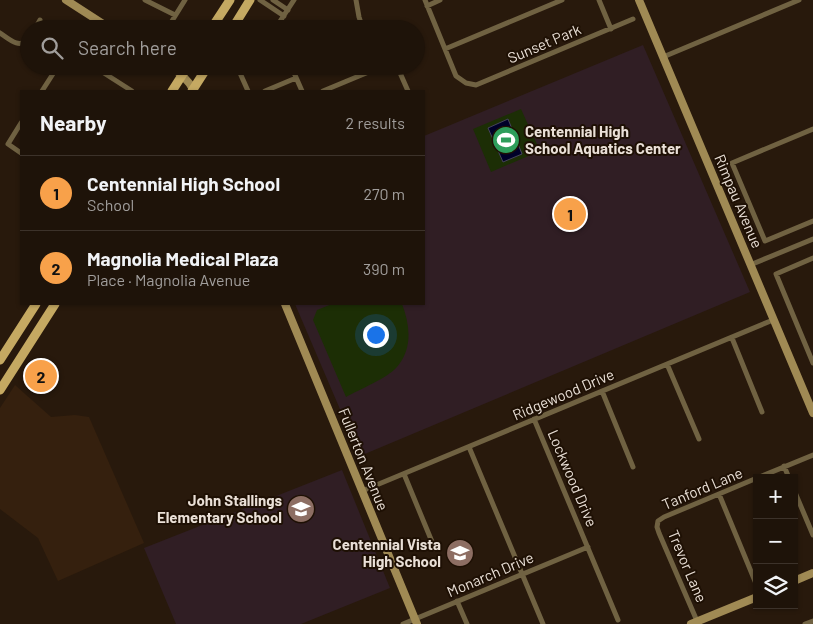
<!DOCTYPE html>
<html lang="en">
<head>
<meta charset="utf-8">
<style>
	body { margin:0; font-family:Barlow,sans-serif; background:#2b2017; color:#f1f3f6 }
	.controls { position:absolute; right:15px; bottom:15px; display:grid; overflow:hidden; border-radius:0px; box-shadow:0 1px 4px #0004 }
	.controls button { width:45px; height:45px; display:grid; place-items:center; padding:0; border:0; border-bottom:1px solid #3c322a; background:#1e1309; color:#f1f3f6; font:25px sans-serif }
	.you { position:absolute; left:375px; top:334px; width:18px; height:18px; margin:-12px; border:4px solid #fff; border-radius:50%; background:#1a73e8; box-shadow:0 0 0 8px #1a73e833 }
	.badge { display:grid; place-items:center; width:32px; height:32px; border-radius:50%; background:#f8a14a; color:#111; font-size:16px; font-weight:700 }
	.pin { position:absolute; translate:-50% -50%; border:2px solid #fff; box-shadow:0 1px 5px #0006 }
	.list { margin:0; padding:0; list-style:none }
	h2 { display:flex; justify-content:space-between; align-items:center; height:65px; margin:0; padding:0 20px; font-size:21px }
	h2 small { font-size:16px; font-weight:400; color:#a19e9c }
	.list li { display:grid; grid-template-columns:32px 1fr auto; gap:15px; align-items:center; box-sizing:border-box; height:75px; padding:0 20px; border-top:1px solid #3c322a }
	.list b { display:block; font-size:19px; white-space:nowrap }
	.list p { margin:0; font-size:16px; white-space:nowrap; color:#a19e9c }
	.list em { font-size:16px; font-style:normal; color:#a19e9c }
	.icon { flex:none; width:28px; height:28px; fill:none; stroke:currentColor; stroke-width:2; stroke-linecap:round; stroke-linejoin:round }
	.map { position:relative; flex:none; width:813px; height:624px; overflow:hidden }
	.search { position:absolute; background:#1e1309; box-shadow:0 1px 4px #0004; left:20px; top:20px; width:405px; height:55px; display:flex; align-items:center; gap:12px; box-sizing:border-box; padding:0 18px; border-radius:28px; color:#a19e9c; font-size:19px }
	.panel { position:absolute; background:#1e1309; box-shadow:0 1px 4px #0004; left:20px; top:90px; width:405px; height:215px; border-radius:0px }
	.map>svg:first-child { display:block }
	.built { fill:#35200e }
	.education { fill:#301e24 }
	.green { fill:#1c2e05 }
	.water { fill:#000028; stroke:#46435c }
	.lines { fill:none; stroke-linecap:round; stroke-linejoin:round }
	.street { stroke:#706242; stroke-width:5 }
	.secondary { stroke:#a08a54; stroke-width:8 }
	.primary { stroke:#c5a962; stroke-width:9 }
	.labels { text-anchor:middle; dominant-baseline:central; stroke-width:4; stroke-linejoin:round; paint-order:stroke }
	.street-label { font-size:15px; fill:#eae0d7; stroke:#1e1004 }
	.poi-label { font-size:15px; font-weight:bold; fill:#eae0d7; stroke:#1e1004; text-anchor:end }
</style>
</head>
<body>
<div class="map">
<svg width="813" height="624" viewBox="0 0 813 624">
	<rect width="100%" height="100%" fill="#28190c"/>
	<!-- built -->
	<path class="built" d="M15,385L51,417L75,415L89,417L144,543L58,581L38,538L0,509V408Z"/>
	<!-- education -->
	<path class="education" d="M643,45L750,292L360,456L295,304H424V136Z
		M342,470L390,588L301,624H176L144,548Z"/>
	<!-- green -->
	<path class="green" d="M521,109L540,151L491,172L473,129Z
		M332,304H402C410,325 413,348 397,367C386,379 360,389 346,397L313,320L317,310Z"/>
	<!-- water -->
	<path class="water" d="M508,119L522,154L503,162L488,128Z"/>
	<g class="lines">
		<!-- street -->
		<path class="street" d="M145,0L175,15
			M260,0L284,16
			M273,0L288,10
			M356,0L359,17L363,29
			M425,0L456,76L466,83L476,85L633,19
			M599,0L611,29
			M427,6L440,0
			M35,29L40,20
			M167,29L185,0
			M275,29L294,0
			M0,33C10,40 19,49 29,39
			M445,49L562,0
			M663,57L799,0
			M93,66L132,91
			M291,66L302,91
			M397,66L408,91
			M251,67V66
			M240,73L248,91
			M107,74L112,66
			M42,91L58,66
			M265,91L296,78
			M323,91L383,66
			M21,123L8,144L21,153
			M813,129L732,163L765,241L813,221
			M813,258L776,274L813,363
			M750,265L813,239
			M732,338L762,412
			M667,364L699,439
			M602,391L633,467
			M534,419L618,620
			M469,447L543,624
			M784,466L789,478
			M404,474L435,549
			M757,478L813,455
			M794,490L813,535
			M362,491L773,320
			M719,494L757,586
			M457,601L467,624
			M697,621L659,533L657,527L658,521L664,517L676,512L757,478
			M403,624L588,547
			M805,624L813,621"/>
		<!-- secondary -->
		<path class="secondary" d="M66,0L111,29
			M639,0L813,413
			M169,66C180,73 188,79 194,91
			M285,304L417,624
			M794,581L813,573
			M691,624L757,597"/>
		<!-- primary -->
		<path class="primary" d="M211,29L230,0
			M232,29L250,0
			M172,91L188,66
			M192,91L208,66
			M0,360L36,304
			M0,390L55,304"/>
	</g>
	<!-- icons -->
	<defs>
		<g id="stadium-disc" transform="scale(1.4375)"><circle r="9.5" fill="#2e9e5b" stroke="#1e1004"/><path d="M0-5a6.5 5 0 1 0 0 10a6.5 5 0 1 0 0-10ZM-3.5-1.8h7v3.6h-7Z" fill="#fff"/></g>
		<g id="school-disc" transform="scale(1.4375)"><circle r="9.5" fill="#8d6e63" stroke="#1e1004"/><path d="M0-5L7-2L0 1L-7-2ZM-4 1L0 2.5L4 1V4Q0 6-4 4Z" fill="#fff"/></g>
	</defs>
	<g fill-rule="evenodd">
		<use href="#stadium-disc" x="506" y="140"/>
		<use href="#school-disc" x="301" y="509"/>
		<use href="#school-disc" x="460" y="553"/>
	</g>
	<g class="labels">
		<!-- street labels -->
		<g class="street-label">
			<text transform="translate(544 43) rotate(-23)">Sunset Park</text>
			<text transform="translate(739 201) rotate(67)">Rimpau Avenue</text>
			<text transform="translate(563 394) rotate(-23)">Ridgewood Drive</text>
			<text transform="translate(364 459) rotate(68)">Fullerton Avenue</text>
			<text transform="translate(573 478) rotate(67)">Lockwood Drive</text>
			<text transform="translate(702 488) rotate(-23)">Tanford Lane</text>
			<text transform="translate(688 566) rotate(67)">Trevor Lane</text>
			<text transform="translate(490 574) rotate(-23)">Monarch Drive</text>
		</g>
		<!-- poi labels -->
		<g class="poi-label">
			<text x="525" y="131" text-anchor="start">Centennial High<tspan x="525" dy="17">School Aquatics Center</tspan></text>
			<text x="282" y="500">John Stallings<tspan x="282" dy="17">Elementary School</tspan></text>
			<text x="441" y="544">Centennial Vista<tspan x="441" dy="17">High School</tspan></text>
		</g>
	</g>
</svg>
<div class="controls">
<button>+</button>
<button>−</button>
<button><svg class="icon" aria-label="layers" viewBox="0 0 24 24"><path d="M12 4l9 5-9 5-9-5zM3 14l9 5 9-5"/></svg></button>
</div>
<div class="you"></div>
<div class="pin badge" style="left:570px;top:214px">1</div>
<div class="pin badge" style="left:41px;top:376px">2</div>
<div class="search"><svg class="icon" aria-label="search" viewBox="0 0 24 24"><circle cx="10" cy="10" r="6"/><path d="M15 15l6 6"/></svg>Search here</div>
<section class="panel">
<h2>Nearby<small>2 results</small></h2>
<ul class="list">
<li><span class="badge">1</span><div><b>Centennial High School</b><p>School</p></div><em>270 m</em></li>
<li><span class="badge">2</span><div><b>Magnolia Medical Plaza</b><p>Place · Magnolia Avenue</p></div><em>390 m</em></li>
</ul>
</section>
</div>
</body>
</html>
